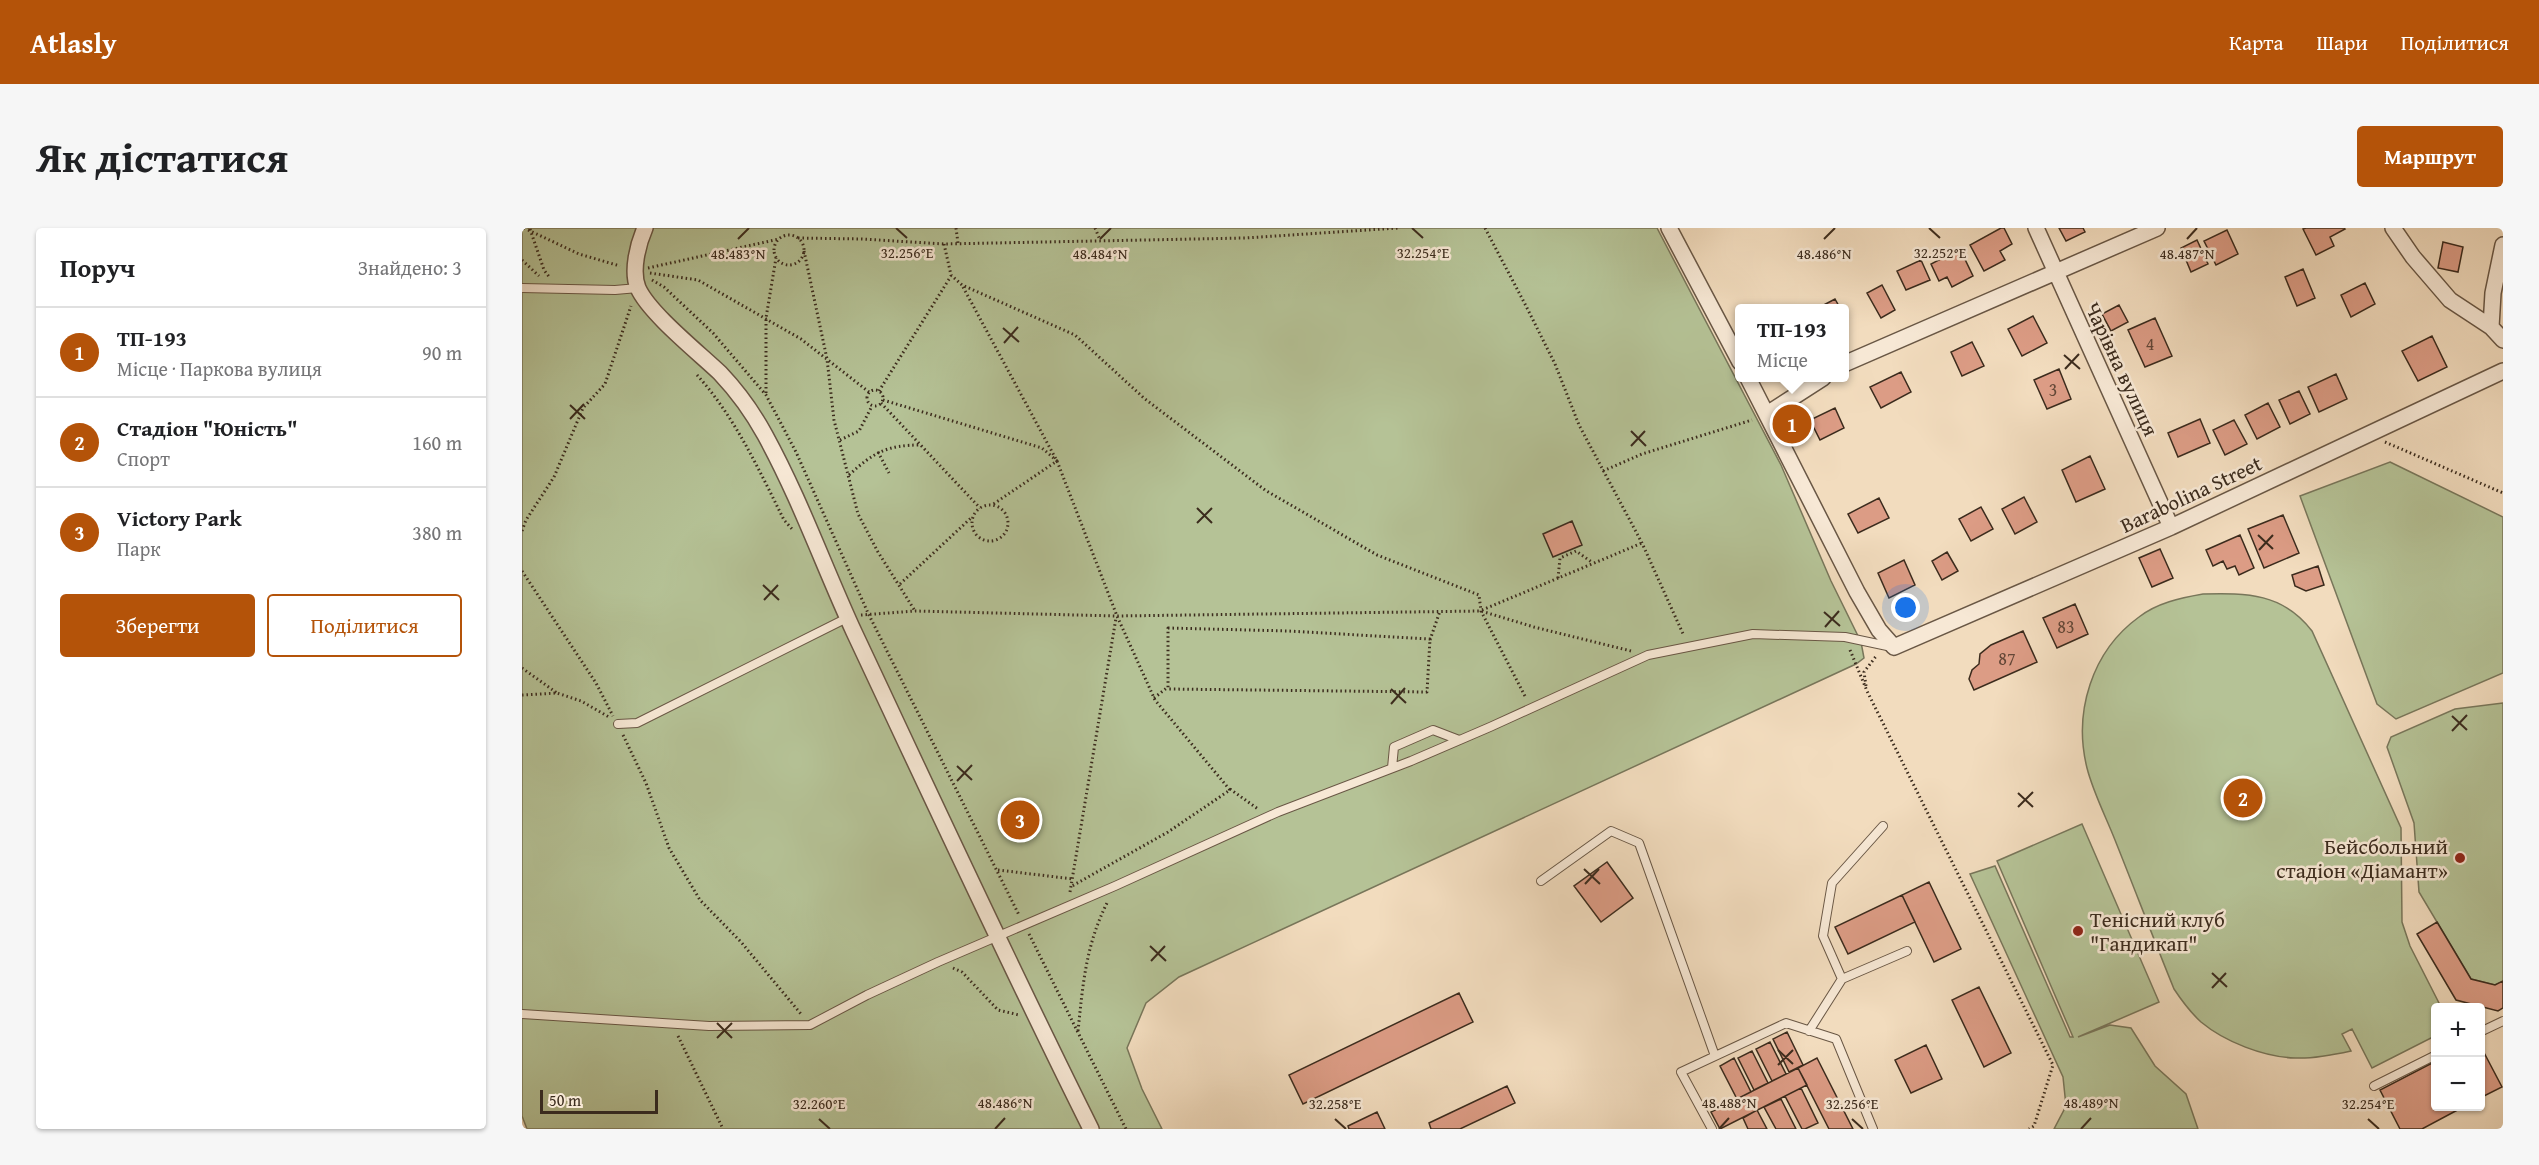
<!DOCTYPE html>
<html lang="uk">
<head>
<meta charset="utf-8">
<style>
	body { margin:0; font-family:"Gentium Book Plus",serif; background:#f6f6f6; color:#202124 }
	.controls { position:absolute; right:18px; bottom:18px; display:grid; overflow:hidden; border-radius:6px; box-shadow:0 2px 4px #0004 }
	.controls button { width:54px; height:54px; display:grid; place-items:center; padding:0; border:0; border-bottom:2px solid #e0e0e0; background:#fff; color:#202124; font:30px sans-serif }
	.scale { position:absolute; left:18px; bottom:15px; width:118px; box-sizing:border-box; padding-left:6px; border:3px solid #3b2b1d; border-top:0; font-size:16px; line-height:21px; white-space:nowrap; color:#3b2b1d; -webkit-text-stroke:4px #f7e8d5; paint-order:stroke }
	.you { position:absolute; left:1384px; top:380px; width:21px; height:21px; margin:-15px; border:4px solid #fff; border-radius:50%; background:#1a73e8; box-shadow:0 0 0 9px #1a73e833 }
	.badge { display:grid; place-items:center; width:39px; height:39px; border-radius:50%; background:#b45309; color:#fff; font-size:20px; font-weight:700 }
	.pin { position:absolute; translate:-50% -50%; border:3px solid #fff; box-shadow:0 2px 6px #0006 }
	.popup { position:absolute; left:1213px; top:76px; width:114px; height:78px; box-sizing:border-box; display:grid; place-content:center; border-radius:6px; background:#fff; filter:drop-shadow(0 2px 4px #0005); font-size:20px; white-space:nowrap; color:#757577 }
	.popup b { font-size:22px; color:#202124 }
	.popup::after { content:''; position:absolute; left:50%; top:100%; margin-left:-12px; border:12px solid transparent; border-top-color:#fff }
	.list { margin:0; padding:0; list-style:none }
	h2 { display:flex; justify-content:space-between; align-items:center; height:78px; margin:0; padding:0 24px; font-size:26px }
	h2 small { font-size:20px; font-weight:400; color:#757577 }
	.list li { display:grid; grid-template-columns:39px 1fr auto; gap:18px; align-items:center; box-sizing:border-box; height:90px; padding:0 24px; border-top:2px solid #e0e0e0 }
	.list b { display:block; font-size:22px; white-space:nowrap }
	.list p { margin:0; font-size:20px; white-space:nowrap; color:#757577 }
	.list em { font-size:20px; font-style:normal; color:#757577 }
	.actions { display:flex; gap:12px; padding:18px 24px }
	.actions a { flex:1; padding:14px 0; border:2px solid #b45309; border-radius:6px; text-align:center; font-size:21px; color:#b45309 }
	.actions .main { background:#b45309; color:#fff }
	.map { position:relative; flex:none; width:1981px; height:901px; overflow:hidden; border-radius:6px }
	header { display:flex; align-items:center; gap:36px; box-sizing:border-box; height:84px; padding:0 30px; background:#b45309; color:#fff }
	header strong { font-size:28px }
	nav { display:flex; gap:33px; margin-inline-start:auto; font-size:21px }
	.intro { display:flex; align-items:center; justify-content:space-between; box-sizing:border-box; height:144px; padding:0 36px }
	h1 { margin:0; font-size:42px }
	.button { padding:15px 27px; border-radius:6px; background:#b45309; color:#fff; font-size:21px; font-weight:700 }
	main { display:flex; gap:36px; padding:0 36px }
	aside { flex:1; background:#fff; border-radius:6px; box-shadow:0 2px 4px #0004 }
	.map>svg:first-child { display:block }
	.green { fill:#b5c296; stroke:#78765a; stroke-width:1.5 }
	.building { fill:#dc9c85; stroke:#3b2b1d; stroke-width:1.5 }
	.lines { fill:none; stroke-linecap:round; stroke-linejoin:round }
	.service-casing { stroke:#695745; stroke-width:10 }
	.minor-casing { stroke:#695745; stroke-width:18 }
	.path { stroke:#3b2b1d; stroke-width:3; stroke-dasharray:1.5 3; stroke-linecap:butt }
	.service { stroke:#f7e8d5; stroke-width:8 }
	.minor { stroke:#f7e8d5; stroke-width:15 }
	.ticks { fill:none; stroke:#3b2b1d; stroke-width:2 }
	.poi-dot { fill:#8f2418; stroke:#f7e8d5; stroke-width:2 }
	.labels { text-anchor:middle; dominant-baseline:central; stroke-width:5; stroke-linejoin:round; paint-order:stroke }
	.number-label { font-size:18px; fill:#634737 }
	.street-label { font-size:21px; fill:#3b2b1d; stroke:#f7e8d5 }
	.poi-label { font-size:21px; fill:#3b2b1d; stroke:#f7e8d5; text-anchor:end }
	.ticks-label { font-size:15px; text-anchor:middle; fill:#3b2b1d; stroke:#f7e8d5; stroke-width:5; stroke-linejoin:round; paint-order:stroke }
</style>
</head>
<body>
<header>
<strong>Atlasly</strong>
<nav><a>Карта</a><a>Шари</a><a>Поділитися</a></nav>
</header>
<div class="intro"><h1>Як дістатися</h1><a class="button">Маршрут</a></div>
<main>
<aside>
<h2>Поруч<small>Знайдено: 3</small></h2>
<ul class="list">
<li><span class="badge">1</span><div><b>ТП-193</b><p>Місце · Паркова вулиця</p></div><em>90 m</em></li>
<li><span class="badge">2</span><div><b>Стадіон &quot;Юність&quot;</b><p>Спорт</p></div><em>160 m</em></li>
<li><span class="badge">3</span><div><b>Victory Park</b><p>Парк</p></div><em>380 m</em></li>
</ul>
<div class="actions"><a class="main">Зберегти</a><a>Поділитися</a></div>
</aside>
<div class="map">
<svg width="1981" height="901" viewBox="0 0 1981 901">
	<rect width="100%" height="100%" fill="#f2dcbe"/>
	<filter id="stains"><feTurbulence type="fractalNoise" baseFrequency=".00333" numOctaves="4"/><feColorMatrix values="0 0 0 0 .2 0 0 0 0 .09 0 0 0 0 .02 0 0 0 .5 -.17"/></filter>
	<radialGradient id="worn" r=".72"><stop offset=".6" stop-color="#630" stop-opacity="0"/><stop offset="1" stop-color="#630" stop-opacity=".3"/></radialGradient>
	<!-- green -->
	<path class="green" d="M0,0H1135L1259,237L1309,353L1339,414L1342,430L1334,436L657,749L624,775L605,820L620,861L640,901H5L0,888Z
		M1868,234L1981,289V445L1874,491L1855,476L1778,268Z
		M1681,366C1725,365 1761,365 1790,403L1879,600L1880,694L1888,718L1919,779L1914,780L1913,808L1850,840L1830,801L1820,806L1829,823C1811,827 1792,831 1773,830C1742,829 1703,814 1679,794C1668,784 1660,773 1652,761C1632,712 1613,662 1593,612C1584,589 1571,564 1565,540C1551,484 1570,423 1617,389C1635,375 1658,370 1681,366Z
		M1981,475V753L1973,757L1949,751L1897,664L1892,595L1865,519L1869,509L1933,481Z
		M1560,596L1637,774L1556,809L1588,797L1609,800L1633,838L1664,866L1676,901H1532L1544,878L1541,849L1448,646L1473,638L1548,809H1551L1475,633Z"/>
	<!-- building -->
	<path class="building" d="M1479,0H1482L1490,16L1478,23L1483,32L1462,43L1448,17Z
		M1537,0H1561L1563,4L1544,13Z
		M1784,0H1822L1823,1L1808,9L1812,18L1794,27L1781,1Z
		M1705,2L1716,26L1694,37L1682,13Z
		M1675,12L1686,36L1669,44L1659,20Z
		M1921,14L1941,19L1936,44L1916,40Z
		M1438,21L1451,48L1430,59L1425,49L1417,53L1409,36Z
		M1399,32L1408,52L1384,62L1375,43Z
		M1781,41L1793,70L1775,78L1763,49Z
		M1843,55L1853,76L1829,89L1819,67Z
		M1360,57L1373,82L1359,90L1345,65Z
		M1313,71L1318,80H1296Z
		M1597,77L1606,94L1589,103L1580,86Z
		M1511,88L1525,115L1500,128L1486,101Z
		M1633,90L1650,128L1623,139L1606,102Z
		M1910,108L1925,139L1896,153L1880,123Z
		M1450,114L1462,138L1440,148L1429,124Z
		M1537,141L1549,171L1525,181L1512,152Z
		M1379,144L1389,164L1359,180L1348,159Z
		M1814,146L1825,171L1797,184L1786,159Z
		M1777,163L1788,186L1768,196L1757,172Z
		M1746,175L1758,199L1735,211L1723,187Z
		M1313,180L1322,200L1298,212L1288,192Z
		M1678,191L1688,215L1656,229L1646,205Z
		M1712,192L1725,216L1703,227L1691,202Z
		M1568,228L1583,261L1554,274L1540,242Z
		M1502,269L1515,294L1493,306L1480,281Z
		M1357,270L1367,290L1336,305L1326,286Z
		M1459,279L1471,301L1449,313L1437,291Z
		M1761,287L1777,325L1742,340L1726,301Z
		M1050,293L1060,317L1031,329L1021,306Z
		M1718,307L1732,340L1717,347L1713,338L1705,341L1701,333L1691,338L1684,322Z
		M1638,321L1651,350L1630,359L1617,330Z
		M1425,324L1436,343L1420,352L1410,333Z
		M1382,332L1393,357L1367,370L1356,345Z
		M1796,338L1802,357L1784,363L1773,358L1770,347Z
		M1553,376L1566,406L1535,420L1521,390Z
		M1501,403L1515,434L1452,462L1447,451L1450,442L1457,436L1458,426L1469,417Z
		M1085,634L1111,670L1079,694L1052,658Z
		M1407,654L1439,721L1412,734L1380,667Z
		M1380,667L1393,694L1326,726L1313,699Z
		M1915,694L1949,751L1973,757L1981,753V780L1976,783L1934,772L1895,706Z
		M1457,759L1489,825L1462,839L1430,772Z
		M937,765L951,794L781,876L767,847Z
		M1265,804L1281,837L1267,844L1251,811Z
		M1248,814L1264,846L1250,853L1234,821Z
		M1404,817L1420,851L1389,865L1373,832Z
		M1958,817L1980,859L1958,870Z
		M1230,823L1246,855L1232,862L1216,830Z
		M1212,830L1229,864L1215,871L1198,838Z
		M1295,830L1331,901H1307L1276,840Z
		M1914,833V878H1943L1900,901H1878L1858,862Z
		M1276,840L1285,857L1198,901L1189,884Z
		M985,858L993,875L938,901H909L907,895Z
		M1279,860L1296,895L1283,901H1280L1263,868Z
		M1259,871L1274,901H1254L1242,879Z
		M1235,882L1245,901H1226L1221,890Z
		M855,884L863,901H827L826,898Z"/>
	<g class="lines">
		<!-- service casing -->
		<g class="service-casing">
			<path id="service" d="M0,60L93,62L116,60
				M96,496L115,495L325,390
				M870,540L872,519L911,502L937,512
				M1019,653L1089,603L1117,615L1193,828
				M1320,751L1301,708L1310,655L1361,598
				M0,786L187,798L288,797L345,767L416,734L593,658L756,584L889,533L968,499L1126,427L1231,406L1323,409L1370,419
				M1287,803L1320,751L1385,723
				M1958,804L1981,793
				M1852,858L1914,827
				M1190,901L1159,844L1264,795L1314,811L1351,901"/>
		</g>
		<!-- minor casing -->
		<g class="minor-casing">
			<path id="minor" d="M123,0C116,16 109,43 116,60C127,85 177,125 198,145C216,164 231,185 243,207C278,271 302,339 332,404C410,570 487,737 569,901
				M1147,0L1218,134
				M1514,0L1649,299
				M1871,0L1891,29L1928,72L1969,99
				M1981,17L1971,65L1969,99L1981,112
				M1322,136L1635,0
				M1226,150L1335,364L1357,402L1372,419L1649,299L1981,143
				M1245,186L1301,150"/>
		</g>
		<!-- path -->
		<path class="path" d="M2,0L57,26L98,38
			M434,0L436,15
			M573,0L578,12
			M963,0L1004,78L1033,136L1057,197L1120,315L1162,408
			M8,1L22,42L28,50
			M252 22a15 15 0 1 1 30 0a15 15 0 1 1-30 0Z
			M276,10L340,11L422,16L723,10L876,0
			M422,16L429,47L440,57L553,107L623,171L743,262L855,327L957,367L959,383L1004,470
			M282,23L305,131L312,192L336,286L356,324L393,383
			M0,32L17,48
			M126,40L257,11
			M128,45L176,52L279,111L347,164
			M130,52L142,59L191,105L244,167L274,224L346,385L497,687
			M441,59L535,233L595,388L633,472L708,562L646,604L550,658
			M175,147C213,189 237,242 262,292L270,301
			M345 170a8 8 0 1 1 16 0a8 8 0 1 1-16 0Z
			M357,163L429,48
			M244,165V90L254,30
			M361,172L520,220L535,233L470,277
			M359,175L458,280
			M318,212L337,203L350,178
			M1863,214L1981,265
			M356,224L367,245
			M1081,243L1120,226L1230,192
			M327,247C352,224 365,217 399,217
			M450 295a18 18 0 1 1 36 0a18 18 0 1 1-36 0Z
			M0,303L4,292L32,249L61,180L83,156L109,78
			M0,343L74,455L91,488
			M1036,350L1038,330L1054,323L1071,335
			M378,356L449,290
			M960,382L1120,315
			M339,387L393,383L595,388L959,383L1012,399L1109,423
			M646,400L766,403L908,411L905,464L646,461Z
			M908,412L918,383
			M1328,422L1345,463L1531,837L1512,898L1507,901
			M0,440L35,465
			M1344,458L1342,444L1355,427
			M0,467L35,465L59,473L87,489
			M632,470L646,459
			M101,507L124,555L147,620L178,672L219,714L279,786
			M708,561L736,581
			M476,642L551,651
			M548,664L594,390
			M507,706L604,901
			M431,740L440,744L476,782L497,787
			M556,803C561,755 564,716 586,673
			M156,808L201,901"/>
		<!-- service -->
		<use href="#service" class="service"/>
		<!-- minor -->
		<use href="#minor" class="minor"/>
	</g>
	<!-- ticks -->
	<path class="ticks" d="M374,0L385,10M890,0L901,10M1407,0L1418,10M216,11L227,0M578,11L589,0M1302,11L1313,0M1665,11L1675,0M481,100L497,114M482,115L496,99M1542,127L1558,141M1543,141L1557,126M48,177L63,191M48,191L62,176M1109,203L1124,218M1109,218L1123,203M675,280L690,295M675,295L690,280M1736,307L1751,321M1737,322L1751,307M241,357L257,372M242,372L256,357M1302,384L1318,398M1303,399L1317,383M869,461L884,475M869,476L883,460M1930,488L1945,502M1930,503L1945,487M435,538L450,552M435,553L450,537M1496,565L1511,579M1496,579L1511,564M1062,641L1078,656M1063,656L1077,641M628,718L644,733M629,733L643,718M1690,745L1705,759M1690,760L1704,745M195,795L210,810M195,810L210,795M1256,822L1271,836M1256,837L1271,822M297,891L308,901M813,891L824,901M1330,891L1341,901M1846,891L1857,901M473,901L483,890M1197,901L1207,890M1559,901L1569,890"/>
	<!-- markers -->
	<g class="poi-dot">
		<circle cx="1938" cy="630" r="6"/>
		<circle cx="1556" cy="703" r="6"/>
	</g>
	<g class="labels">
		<!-- number labels -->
		<g class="number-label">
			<text x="1628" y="115">4</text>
			<text x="1531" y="161">3</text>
			<text x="1544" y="398">83</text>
			<text x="1485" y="430">87</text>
		</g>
		<!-- street labels -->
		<g class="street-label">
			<text transform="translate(1600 141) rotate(65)">Чарівна вулиця</text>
			<text transform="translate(1669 266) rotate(-25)">Barabolina Street</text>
		</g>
		<!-- poi labels -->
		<g class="poi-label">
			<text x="1926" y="618">Бейсбольний<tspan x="1926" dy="24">стадіон «Діамант»</tspan></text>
			<text x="1568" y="691" text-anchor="start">Тенісний клуб<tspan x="1568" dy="24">"Гандикап"</tspan></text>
		</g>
	</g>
	<g class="ticks-label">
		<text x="385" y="30">32.256°E</text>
		<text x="901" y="30">32.254°E</text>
		<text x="1418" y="30">32.252°E</text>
		<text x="216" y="31">48.483°N</text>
		<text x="578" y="31">48.484°N</text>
		<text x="1302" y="31">48.486°N</text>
		<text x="1665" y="31">48.487°N</text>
		<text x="483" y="880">48.486°N</text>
		<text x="1207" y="880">48.488°N</text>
		<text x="1569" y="880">48.489°N</text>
		<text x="297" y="881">32.260°E</text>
		<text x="813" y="881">32.258°E</text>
		<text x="1330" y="881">32.256°E</text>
		<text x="1846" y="881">32.254°E</text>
	</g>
	<rect width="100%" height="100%" filter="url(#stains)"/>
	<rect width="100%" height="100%" fill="url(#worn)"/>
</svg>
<div class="controls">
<button>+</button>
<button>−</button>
</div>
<div class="scale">50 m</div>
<div class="you"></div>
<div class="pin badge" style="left:1270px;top:196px">1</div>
<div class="popup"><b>ТП-193</b>Місце</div>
<div class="pin badge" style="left:1721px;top:570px">2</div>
<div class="pin badge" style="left:498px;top:592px">3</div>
</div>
</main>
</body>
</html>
